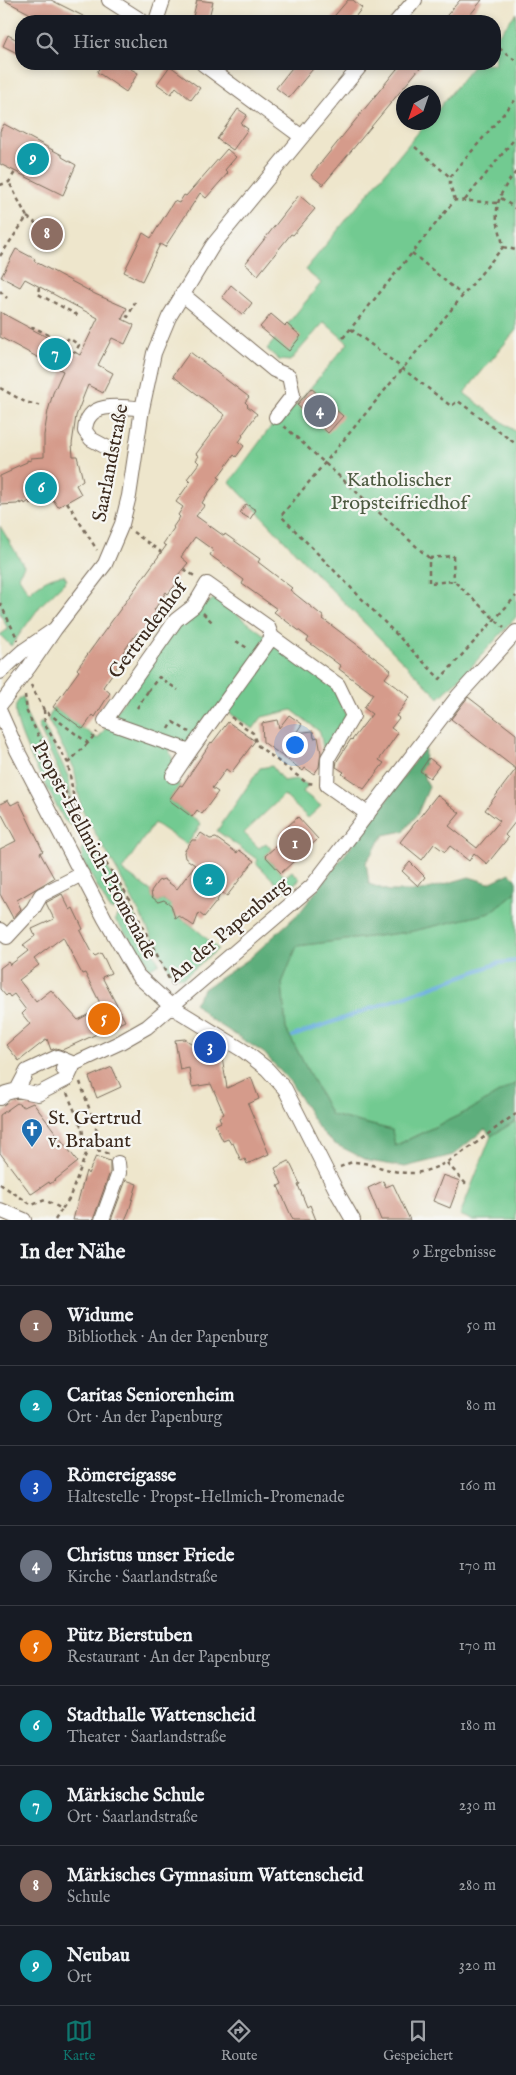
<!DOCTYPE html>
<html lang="de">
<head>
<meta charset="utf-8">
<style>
	body { margin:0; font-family:"IM FELL English",serif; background:#20242c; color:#f1f3f6 }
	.compass { position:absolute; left:396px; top:85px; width:45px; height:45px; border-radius:50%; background:#171b24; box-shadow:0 2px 8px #0003; rotate:220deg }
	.you { position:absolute; left:294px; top:744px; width:18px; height:18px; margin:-12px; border:4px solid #fff; border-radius:50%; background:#1a73e8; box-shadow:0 0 0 8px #1a73e833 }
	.badge { display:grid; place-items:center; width:32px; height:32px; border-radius:50%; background:#0f766e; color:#fff; font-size:16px; font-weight:700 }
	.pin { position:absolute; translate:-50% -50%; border:2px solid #fff; box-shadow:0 1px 5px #0006 }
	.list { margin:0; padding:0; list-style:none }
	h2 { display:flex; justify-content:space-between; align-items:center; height:65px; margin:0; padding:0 20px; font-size:21px }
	h2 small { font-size:16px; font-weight:400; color:#9ea1a6 }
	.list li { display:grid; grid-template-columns:32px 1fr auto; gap:15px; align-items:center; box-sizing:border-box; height:80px; padding:0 20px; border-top:1px solid #363941 }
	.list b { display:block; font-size:19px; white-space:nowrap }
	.list p { margin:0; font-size:16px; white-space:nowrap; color:#9ea1a6 }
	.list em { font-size:16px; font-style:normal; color:#9ea1a6 }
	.icon { flex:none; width:28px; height:28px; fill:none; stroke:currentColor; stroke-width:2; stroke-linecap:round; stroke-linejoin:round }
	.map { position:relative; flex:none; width:516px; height:1220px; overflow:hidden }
	.search { position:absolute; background:#171b24; box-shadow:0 2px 8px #0003; left:15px; right:15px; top:15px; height:55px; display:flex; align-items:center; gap:12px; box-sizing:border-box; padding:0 18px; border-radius:20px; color:#9ea1a6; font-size:19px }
	.sheet { height:785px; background:#171b24 }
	nav { display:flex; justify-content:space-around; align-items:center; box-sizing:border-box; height:70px; border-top:1px solid #363941; background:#171b24; font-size:14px; color:#9ea1a6 }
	nav a { display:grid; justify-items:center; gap:2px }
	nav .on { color:#0f766e }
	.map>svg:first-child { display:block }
	.green { fill:#72ca91; stroke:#567a58 }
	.forest { fill:#5dae7b; stroke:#4c6c4c }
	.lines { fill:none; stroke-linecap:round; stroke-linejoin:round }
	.stream { stroke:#6aafe0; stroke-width:4 }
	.building { fill:#d59b8b; fill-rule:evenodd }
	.minor-casing { stroke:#7a6c5b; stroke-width:16 }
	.path { stroke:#7a6c5b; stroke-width:2.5; stroke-dasharray:4 4; stroke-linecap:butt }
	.minor { stroke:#fff; stroke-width:14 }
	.labels { text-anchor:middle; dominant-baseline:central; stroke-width:4.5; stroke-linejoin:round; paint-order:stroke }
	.street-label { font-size:20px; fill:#3b2a1e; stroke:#f6f6f2 }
	.park-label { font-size:20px; fill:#4c5a40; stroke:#f6f6f2 }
	.poi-label { font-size:20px; fill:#3b2a1e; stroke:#f6f6f2; text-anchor:start }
</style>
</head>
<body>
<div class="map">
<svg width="516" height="1220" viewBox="0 0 516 1220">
	<rect width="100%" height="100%" fill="#f6f6f2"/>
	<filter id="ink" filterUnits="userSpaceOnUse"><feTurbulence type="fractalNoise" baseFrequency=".02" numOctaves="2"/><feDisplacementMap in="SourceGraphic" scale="10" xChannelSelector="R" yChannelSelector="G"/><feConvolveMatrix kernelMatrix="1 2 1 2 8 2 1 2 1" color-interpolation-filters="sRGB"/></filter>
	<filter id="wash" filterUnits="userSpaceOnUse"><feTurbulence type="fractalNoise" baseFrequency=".0096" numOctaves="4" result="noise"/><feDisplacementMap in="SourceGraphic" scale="20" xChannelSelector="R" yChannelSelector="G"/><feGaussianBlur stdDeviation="1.12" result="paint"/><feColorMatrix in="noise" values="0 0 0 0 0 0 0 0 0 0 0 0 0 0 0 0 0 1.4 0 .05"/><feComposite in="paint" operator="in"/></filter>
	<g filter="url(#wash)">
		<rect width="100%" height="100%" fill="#eee6cc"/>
		<!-- green -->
		<path class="green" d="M516,13V330L464,393L516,432V617L470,668L439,698L315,573L230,482L275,421L295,406L348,343L324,322L290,361L279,360L267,349L321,283L305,270L426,123L434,122V114L475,64H495V39Z
			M0,526L24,566L18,576L29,593C37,584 52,575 64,575L67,580L41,605L11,646L0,635L8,629L0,613Z
			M215,598L333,686L347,716L324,753L320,732L292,710L262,717L253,729L219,706L192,745L169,750L176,768L169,777L180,785L169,800L201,824L187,845L154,823L122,870L151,891L152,897L158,902L164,900L175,908L173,912L174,915C190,922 204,936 218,949L183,978L172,975L118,872L87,819L81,807L74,768L48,720L53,707L98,739L177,624Z
			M23,696L26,714L79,824C72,827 69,825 64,820C53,798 10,726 16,705C17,702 20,698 23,696Z
			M42,722L68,776L72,801L38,725Z
			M272,766L283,781L296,779L308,785L303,792L321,806L308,818L284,795L244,833L259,848L266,843L272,850L265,856L285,877L292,871L300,879L285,892L256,863L258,860L217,831L260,768Z
			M89,843L114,877L127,901L113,910H110L82,859V848Z
			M516,892V1083L470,1110L394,1146L392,1130L331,1115L286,1029L282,983L297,946L409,932L490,913Z
			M130,907L159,963L149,969L145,958L115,920L117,915Z
			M516,1121V1220H472L460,1215L491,1136Z"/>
		<!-- forest -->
		<path class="forest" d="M425,746L424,778L429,787L417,815L404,831L384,835L366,862L369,884L389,891H421L469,877L489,883L510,873L516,879V892L490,913L409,932L297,946L282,983L286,1029L331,1115L392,1130L395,1146L470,1110L516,1083V1121L491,1136L485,1129L453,1155L405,1167L369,1161L333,1143L319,1129L291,1083L264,1053L209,1018L194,1003L204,989L249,959L300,912L384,804Z"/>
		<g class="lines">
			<!-- stream -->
			<path class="stream" d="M293,1036L499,963L516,961"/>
		</g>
		<g id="blocks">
			<!-- building -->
			<path class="building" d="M4,0H51L93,21H44Z
				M197,0L213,2L208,21H192Z
				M348,0H353L362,8L352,21H330Z
				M460,0H482L470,15L478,21H442Z
				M8,35L21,42V55L3,46Z
				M102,64H122L138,73L126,92L97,72Z
				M295,64H317L289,98L276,88Z
				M401,64H423L323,185L311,175Z
				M170,66L200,88L191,100L176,87L171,94L157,84Z
				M238,109L247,115L241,124L248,129L233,150L217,139Z
				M4,124L62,155V157L76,165L63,195L0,164V131Z
				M227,149L236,157L225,170L228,173L206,198L200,193L165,247L160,244L142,281L124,272L143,233L151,238L174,201L179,203L184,195L186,196Z
				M299,195L315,209L293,235L291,234L258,275L245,264Z
				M16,249L35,259L34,261L95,294L127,308L122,319L134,325L125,344L112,338L98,365L113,373L103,393L88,385L84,395L76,416L72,444L73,456H77L83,480L76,485L81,494L58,507L52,498L44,503L43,502L35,503L34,502L30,504L29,501L25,504L24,502L21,504L20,502L17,504L0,505V476L11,471V469L27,462V460L31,461V458L44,457V435L48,411L53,393L63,371L0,337V312L80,355L98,318L25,279L20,287L1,277Z
				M231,285L252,303L243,315L222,297Z
				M271,314L285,326L287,324L301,336L289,351L260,327Z
				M190,352L249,397L245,402L248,405L247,406L257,414L242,435L243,436L239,442L244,446L236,457L234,455L218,477L220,478L205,498L202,503L205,505L196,516L224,536L225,534L260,559L258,562L292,588L290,590L324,617L323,619L391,670L385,678L410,697L396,716L399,718L391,728L398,733L379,760L384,763L364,789L342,774L344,772L336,767L337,761L351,739L352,740L372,714L364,708L373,694L339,669L341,666L307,641L309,638L274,612L277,609L242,584L244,580L210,555L213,550L195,537L181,557L188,563L174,580L177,583L168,594L166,592L154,610L156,612L140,635L137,633L123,652L126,654L103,687L110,693L95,717L93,715L83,729L53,707L79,671L77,669L166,546L163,544L174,528L173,527L180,517L178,515L183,507L176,502L190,482L187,479L199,463L196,460L199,456L196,454L225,415L173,376Z
				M311,388L343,416L328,433L297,405Z
				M246,504L256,510L250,519L240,513Z
				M468,697L516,734V769L451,719Z
				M289,715L302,724L296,733L313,731L314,738L318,737L321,753L319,767L314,774L305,768L303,771L263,742L262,723L277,720L279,728Z
				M228,722L255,741L231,773L226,769L219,779L212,788L218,792L202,814L197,810L192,817L169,800L180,785L182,786L211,742L212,743Z
				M429,758L439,766L430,778L420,771Z
				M516,769V821L505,835L508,838L487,864L474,853L469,861L450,846L445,852L434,844L422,860L400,842L437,795L460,813L449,826L477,848L500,821L485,810Z
				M8,800L11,805L19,801L43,851L40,853L54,878L17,900L21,909L13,918L0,894V849L16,841L0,811V804Z
				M298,817L318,839L281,873L265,856L284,839L279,834Z
				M201,833L210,839L216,838L237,853L239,850L254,861L227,896L221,892L217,901L204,917L199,913L194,926L179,916L175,918L171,905L164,900L158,902L152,897L151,891L158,881L164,879L177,889L195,865L185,858L184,852L192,840H196Z
				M410,862L425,877L418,886L402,871Z
				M62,894L70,910L73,908L83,929L80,931L91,952L95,956L101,953L105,960L111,973L102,977L125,1021L62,1050L56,1048L51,1050L47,1039L19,1061L6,1045L30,1024L22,1014L26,1010L14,994L10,997L8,994L6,996L0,989V968L8,962L10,965L28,951L23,945L35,936L32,929L54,919L46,903L47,902ZM63,937L82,974L85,973L102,1007L78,1020L51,990L36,1002L19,980L39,965L34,959Z
				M185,1039L207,1054L215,1053V1058L222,1057L227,1088L251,1077L259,1099L248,1104L269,1154L247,1164L245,1159L241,1161L233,1143L231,1144L228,1139L223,1141L215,1125L221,1122L219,1117L224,1114L211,1084L192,1087L189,1068L180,1070L175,1040Z
				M112,1067L121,1087L97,1098L89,1077Z
				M17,1103L24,1107L33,1103L78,1162L50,1184L49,1182L33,1193L31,1194L0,1153V1115Z
				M96,1156L110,1161V1172L93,1220H73L86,1171L88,1174Z
				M289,1161L300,1184L298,1185L307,1207L310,1205L316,1220H293L285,1202L278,1186L282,1184L275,1168Z
				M443,1175L460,1181L450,1208L433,1201Z
				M126,1180L137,1184L129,1211L125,1220H111Z
				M383,1181L386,1187L393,1184L410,1220H381L368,1188Z"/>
		</g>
	</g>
	<g filter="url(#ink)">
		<use href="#blocks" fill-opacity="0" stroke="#7a6c5b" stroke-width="1"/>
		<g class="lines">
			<!-- minor casing -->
			<g class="minor-casing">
				<path id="minor" d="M109,0L142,21
					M156,21L163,0
					M397,21L415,0
					M203,64L302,137
					M182,294L274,370L289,376L293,395L276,417
					M106,447L91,439L85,431C86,401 119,406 142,409
					M55,629L105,564L122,524L129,496L142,409L154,353L169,317L213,245L362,64
					M272,637L268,627L207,584L194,606L176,620L105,721L190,751L272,637L338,685L353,716L328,758L327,785L368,814
					M0,672L23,651L55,629L29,667L0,705
					M0,712L17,750L105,919L138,976L172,1007L244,1051L267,1069L285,1089L338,1194L353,1220
					M173,776L190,751
					M0,930L7,937L33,909L41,895L82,874
					M63,1069L119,1043L147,1027L312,886L458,696L516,632
					M0,1098L6,1093L17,1090L27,1071L57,1057L74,1064L67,1079L38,1094L17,1090
					M0,1210L24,1220
					M102,1220L119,1173L118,1163"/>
			</g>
			<!-- path -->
			<path class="path" d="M499,48L516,61
				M415,147L450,177
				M516,172C504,186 495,201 497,220C499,229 502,238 503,247L281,516L440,679L516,596
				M0,185L9,182L15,172
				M501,198L516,209
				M455,200L450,184V177L516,99
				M465,200L516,137
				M27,217L61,241
				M503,247L516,250
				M412,253L462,295
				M0,256L27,217L9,182
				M39,287L38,294L81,317
				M0,291L7,298
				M126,316L128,317L135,302
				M32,329L33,327L64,343L69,338L79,345L75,353
				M351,329L451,406L458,401L516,444
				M343,338L455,200L497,203
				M0,388L25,402L42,406
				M284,426L429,558V583L454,581L504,628
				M67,502L97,550
				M133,532L161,552
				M429,558L453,556L454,581
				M184,569L197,578
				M0,603L18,640
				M203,613L212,622
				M236,641L249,649
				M31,685L44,710L88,743L97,732
				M148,691L159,677L178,690
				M25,695L27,712L70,801L74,806
				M137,708L148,691
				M44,710L45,725L68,763L75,806L91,841L126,893L169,979L175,988
				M231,717L253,733L257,745L307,783L316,784
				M169,729L173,722L189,732
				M68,763L88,743
				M80,1082L97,1131L96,1150L109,1154
				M447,1163L467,1185
				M340,1167C344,1166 350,1162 354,1162C375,1163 391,1174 414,1173C449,1170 486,1133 516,1114
				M0,1184L32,1205L45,1200L62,1209L69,1199L86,1154L82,1128L67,1093
				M55,1220L62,1209"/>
			<!-- minor -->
			<use href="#minor" class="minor"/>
		</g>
	</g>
	<!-- icons -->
	<defs>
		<g id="church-pin" transform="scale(1.125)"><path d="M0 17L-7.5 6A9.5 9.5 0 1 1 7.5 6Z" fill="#1f6fb2" stroke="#f6f6f2"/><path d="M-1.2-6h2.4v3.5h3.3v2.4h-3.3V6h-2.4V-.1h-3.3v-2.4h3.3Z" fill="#fff"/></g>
	</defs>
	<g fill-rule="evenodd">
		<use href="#church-pin" x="32" y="1129"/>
	</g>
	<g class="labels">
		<!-- street labels -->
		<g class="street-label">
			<text transform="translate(111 463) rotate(-79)">Saarlandstraße</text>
			<text transform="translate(148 630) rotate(-53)">Gertrudenhof</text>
			<text transform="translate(94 850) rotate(62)">Propst-Hellmich-Promenade</text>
			<text transform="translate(229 930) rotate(-40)">An der Papenburg</text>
		</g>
		<!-- park labels -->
		<g class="park-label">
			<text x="399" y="480">Katholischer<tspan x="399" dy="23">Propsteifriedhof</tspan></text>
		</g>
		<!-- poi labels -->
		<g class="poi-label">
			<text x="48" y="1118">St. Gertrud<tspan x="48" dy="23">v. Brabant</tspan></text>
		</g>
	</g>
</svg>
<svg class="compass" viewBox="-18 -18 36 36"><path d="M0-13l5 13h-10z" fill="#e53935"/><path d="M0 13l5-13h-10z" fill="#9ea1a6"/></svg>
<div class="you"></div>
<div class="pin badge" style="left:295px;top:844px;background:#8d6e63">1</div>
<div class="pin badge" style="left:209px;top:880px;background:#0f9aa8">2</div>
<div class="pin badge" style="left:210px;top:1047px;background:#1a4fb4">3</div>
<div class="pin badge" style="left:320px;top:411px;background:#6b7280">4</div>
<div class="pin badge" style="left:104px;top:1019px;background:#e8710a">5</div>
<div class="pin badge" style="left:41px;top:488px;background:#0f9aa8">6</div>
<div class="pin badge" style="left:55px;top:354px;background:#0f9aa8">7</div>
<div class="pin badge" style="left:47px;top:234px;background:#8d6e63">8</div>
<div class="pin badge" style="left:33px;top:159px;background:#0f9aa8">9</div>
<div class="search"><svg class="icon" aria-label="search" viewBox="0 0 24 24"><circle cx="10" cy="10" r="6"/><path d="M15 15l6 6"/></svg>Hier suchen</div>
</div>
<section class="sheet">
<h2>In der Nähe<small>9 Ergebnisse</small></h2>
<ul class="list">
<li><span class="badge" style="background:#8d6e63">1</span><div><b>Widume</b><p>Bibliothek · An der Papenburg</p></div><em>50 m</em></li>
<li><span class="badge" style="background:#0f9aa8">2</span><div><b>Caritas Seniorenheim</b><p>Ort · An der Papenburg</p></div><em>80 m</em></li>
<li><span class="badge" style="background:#1a4fb4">3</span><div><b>Römereigasse</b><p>Haltestelle · Propst-Hellmich-Promenade</p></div><em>160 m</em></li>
<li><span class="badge" style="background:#6b7280">4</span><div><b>Christus unser Friede</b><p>Kirche · Saarlandstraße</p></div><em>170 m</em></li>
<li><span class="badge" style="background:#e8710a">5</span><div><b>Pütz Bierstuben</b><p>Restaurant · An der Papenburg</p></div><em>170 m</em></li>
<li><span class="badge" style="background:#0f9aa8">6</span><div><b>Stadthalle Wattenscheid</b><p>Theater · Saarlandstraße</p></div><em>180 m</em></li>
<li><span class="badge" style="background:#0f9aa8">7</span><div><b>Märkische Schule</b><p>Ort · Saarlandstraße</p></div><em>230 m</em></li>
<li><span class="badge" style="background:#8d6e63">8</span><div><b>Märkisches Gymnasium Wattenscheid</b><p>Schule</p></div><em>280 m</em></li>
<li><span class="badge" style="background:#0f9aa8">9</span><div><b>Neubau</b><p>Ort</p></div><em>320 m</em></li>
</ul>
</section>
<nav>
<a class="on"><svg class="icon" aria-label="map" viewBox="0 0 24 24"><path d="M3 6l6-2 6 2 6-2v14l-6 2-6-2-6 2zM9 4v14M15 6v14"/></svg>Karte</a>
<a><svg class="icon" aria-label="directions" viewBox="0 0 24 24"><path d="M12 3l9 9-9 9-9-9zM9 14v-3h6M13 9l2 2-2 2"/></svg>Route</a>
<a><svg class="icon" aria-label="saved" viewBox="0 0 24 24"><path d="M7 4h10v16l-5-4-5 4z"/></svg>Gespeichert</a>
</nav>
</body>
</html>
